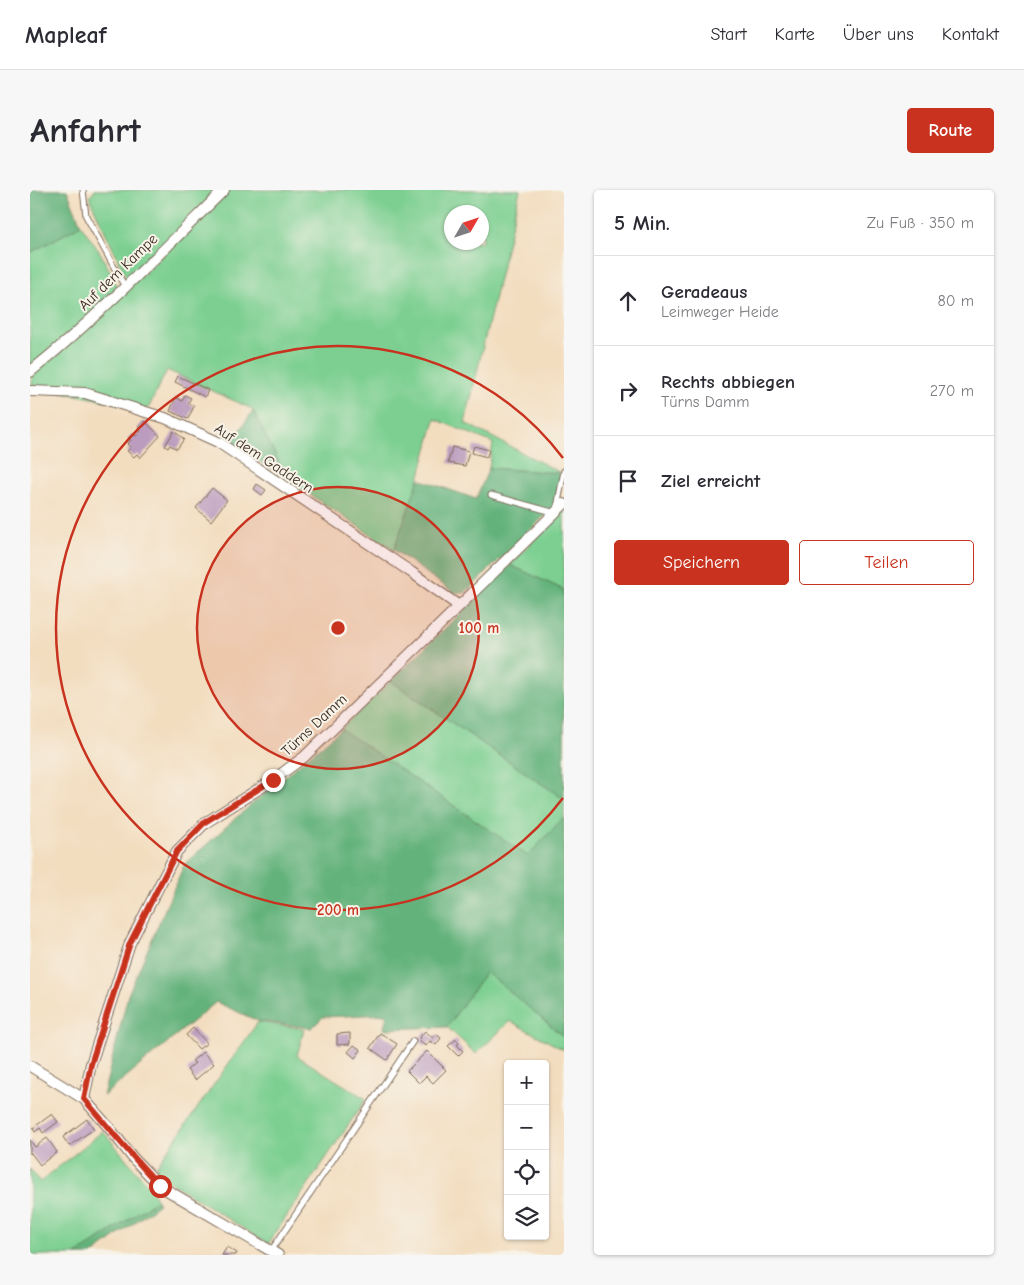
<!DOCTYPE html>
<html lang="de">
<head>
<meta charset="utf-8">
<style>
	body { margin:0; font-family:"Comic Neue",sans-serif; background:#f7f7f7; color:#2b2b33 }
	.controls { position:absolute; right:15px; bottom:15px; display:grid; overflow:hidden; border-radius:5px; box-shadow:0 1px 4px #0004 }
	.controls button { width:45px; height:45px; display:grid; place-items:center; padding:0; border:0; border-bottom:1px solid #e1e1e2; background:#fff; color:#2b2b33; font:25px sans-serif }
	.compass { position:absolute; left:414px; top:15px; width:45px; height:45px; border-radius:50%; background:#fff; box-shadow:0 1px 4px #0004; rotate:51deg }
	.stop { position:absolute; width:15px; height:15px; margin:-11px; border:4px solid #c8321e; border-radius:50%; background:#fff }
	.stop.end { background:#c8321e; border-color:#fff; box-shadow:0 1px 5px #0008 }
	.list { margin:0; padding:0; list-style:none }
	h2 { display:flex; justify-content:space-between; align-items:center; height:65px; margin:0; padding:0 20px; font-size:21px }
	h2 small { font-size:16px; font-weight:400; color:#7c7c81 }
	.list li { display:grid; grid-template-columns:32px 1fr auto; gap:15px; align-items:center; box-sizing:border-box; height:90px; padding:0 20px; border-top:1px solid #e1e1e2 }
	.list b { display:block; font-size:19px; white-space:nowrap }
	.list p { margin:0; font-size:16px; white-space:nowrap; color:#7c7c81 }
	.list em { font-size:16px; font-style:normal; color:#7c7c81 }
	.actions { display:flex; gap:10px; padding:15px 20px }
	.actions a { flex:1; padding:11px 0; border:1px solid #c8321e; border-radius:5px; text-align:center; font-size:18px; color:#c8321e }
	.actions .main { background:#c8321e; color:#fff }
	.icon { flex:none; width:28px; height:28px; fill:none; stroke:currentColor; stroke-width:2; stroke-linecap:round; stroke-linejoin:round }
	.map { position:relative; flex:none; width:534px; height:1065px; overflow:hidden; border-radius:5px }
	header { display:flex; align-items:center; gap:30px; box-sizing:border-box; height:70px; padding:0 25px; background:#fff; border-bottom:1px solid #e1e1e2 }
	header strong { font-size:24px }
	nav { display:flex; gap:28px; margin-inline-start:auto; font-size:18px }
	.intro { display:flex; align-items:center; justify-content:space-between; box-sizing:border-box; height:120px; padding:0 30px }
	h1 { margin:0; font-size:35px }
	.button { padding:12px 22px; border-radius:5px; background:#c8321e; color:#fff; font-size:18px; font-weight:700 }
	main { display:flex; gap:30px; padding:0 30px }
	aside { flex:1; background:#fff; border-radius:5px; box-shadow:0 1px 4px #0004 }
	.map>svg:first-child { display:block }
	.green { fill:#7bcf91; stroke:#5b7c58; fill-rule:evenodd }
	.forest { fill:#64b27b; stroke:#506e4c }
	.building { fill:#bb9bbe }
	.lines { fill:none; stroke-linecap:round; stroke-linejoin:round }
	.lane-casing { stroke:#7b6956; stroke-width:7 }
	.street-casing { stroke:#7b6956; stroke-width:12 }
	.lane { stroke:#fff; stroke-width:5 }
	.street { stroke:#fff; stroke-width:10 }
	.route { stroke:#c8321e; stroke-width:6 }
	.ring { fill:none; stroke:#c8321e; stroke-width:2.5 }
	.labels { text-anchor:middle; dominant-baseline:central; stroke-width:4; stroke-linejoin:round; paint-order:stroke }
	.street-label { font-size:15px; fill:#3b2a1e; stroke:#f7f3e8 }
	.centre { fill:#c8321e; stroke:#f7f3e8; stroke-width:2.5 }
	.ring-label { font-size:15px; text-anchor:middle; font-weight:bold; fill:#c8321e; stroke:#f7f3e8; stroke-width:4; stroke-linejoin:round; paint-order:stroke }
</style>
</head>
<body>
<header>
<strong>Mapleaf</strong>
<nav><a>Start</a><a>Karte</a><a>Über uns</a><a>Kontakt</a></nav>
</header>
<div class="intro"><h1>Anfahrt</h1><a class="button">Route</a></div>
<main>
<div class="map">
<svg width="534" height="1065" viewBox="0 0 534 1065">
	<rect width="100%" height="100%" fill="#f7f3e8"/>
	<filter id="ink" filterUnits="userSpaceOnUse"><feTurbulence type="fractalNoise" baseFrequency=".02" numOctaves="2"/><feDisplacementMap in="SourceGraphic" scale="10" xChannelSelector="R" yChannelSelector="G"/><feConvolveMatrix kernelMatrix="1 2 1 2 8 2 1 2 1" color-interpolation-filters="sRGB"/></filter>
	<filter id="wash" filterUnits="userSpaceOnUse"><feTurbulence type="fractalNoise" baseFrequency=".0096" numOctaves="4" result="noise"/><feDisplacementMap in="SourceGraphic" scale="20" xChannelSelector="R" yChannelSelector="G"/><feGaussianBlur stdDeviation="1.12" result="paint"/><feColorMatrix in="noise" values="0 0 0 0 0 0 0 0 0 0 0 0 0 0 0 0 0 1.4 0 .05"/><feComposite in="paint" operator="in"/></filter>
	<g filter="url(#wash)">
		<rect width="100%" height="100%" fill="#f3ddbf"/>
		<!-- green -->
		<path class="green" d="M65,0H189L97,89L59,7Z
			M200,0H490L435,233L531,283L459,278L463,253L405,229L389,289L364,360L258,290L222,219L137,180L118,219L5,197L2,193V185L44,151ZM422,22H452V52H422Z
			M51,35L71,64L88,97L37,148L0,177V63Z
			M533,320H534V400L480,375Z
			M361,491L534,609V627L498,667L311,539Z
			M456,781L534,847V860L480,831L446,864L417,837Z
			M228,832L274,839L267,866L336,909L238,1054L123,981Z
			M73,941L121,999L127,1010L46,1065H0V979L10,992Z"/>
		<!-- forest -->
		<path class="forest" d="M0,0H37L51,35L0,63Z
			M223,221L258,290L201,253Z
			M459,278L531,283L525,316L435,403L423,402L364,360L389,289L446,309Z
			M480,375L534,400V609L361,491Z
			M311,539L498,666L534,627V847L456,782L417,837L354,839L357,824L293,827L282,838L228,831L186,812L73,906L98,805L154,675L208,626Z
			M127,1010L129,1014L62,1065H46Z"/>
		<g id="blocks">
			<!-- building -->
			<path class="building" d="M148,186L178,200L175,207L145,192Z
				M155,205L161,208L158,213L164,216L158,229L140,221L146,207L152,211Z
				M115,231L130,246L110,268L107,264L104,267L97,261L101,258L97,254L101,250L98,248L103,244L106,246L111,241L108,237Z
				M144,241L154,249L147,259L140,255L138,258L135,256Z
				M444,256L459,260L457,267L442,263Z
				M422,257L439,261L435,276L418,273Z
				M227,294L236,300L232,305L224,299Z
				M182,298L197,310L181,331L166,318Z
				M163,838L177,853L169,859L156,845Z
				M395,841L403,848L406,844L411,848L406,855L400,851L396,856L390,852L391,850L389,848Z
				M320,843V854L307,855V844Z
				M350,843L367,854L357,870L340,858Z
				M426,849L429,853L427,855L433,861L428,866L418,856Z
				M324,855L331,860L325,868L318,862Z
				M397,861L416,880L403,893L396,886L389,893L377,881Z
				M173,862L184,874L165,890L157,880L165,873L162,871Z
				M22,924L28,932L13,943L10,938L5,942L3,938Z
				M57,929L64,939L39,956L33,947Z
				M17,948L27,962L10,975L1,963L0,964V950L5,957Z
				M197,1057L207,1063L206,1065H192Z"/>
		</g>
	</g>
	<g filter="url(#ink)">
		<use href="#blocks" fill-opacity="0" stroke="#7b6956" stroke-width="1"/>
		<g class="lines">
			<!-- lane casing -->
			<g class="lane-casing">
				<path id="lane" d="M53,0L56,26L95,97
					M461,305L526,323L534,281
					M241,1061L383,851"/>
			</g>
			<!-- street casing -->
			<g class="street-casing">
				<path id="street" d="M0,182C69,126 131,62 194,0
					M0,201L55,203L135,228L188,252L381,382L429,416
					M0,876L54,909L81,940L103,968L130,996L248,1065
					M54,909L61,874L100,753L147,661L175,633L243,590L274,567L534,314"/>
			</g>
			<!-- lane -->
			<use href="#lane" class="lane"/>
			<!-- street -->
			<use href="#street" class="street"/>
		</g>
	</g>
	<g class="lines" filter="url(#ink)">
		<!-- route -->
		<path class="route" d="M130,996C103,968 79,938 54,909L61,874L100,753L147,661L175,632L243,590"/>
	</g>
	<!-- distance rings -->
	<circle cx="308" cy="438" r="141" fill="#c8321e" fill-opacity=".12"/>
	<g class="ring">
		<circle cx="308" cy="438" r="141"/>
		<path d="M533 608A282 282 0 1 1 533 268"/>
	</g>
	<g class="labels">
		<!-- street labels -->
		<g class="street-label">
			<text transform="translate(88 82) rotate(-44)">Auf dem Kampe</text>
			<text transform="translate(234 268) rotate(33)">Auf dem Gaddern</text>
			<text transform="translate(284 535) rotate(-43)">Türns Damm</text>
		</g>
	</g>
	<circle cx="308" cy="438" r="8" class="centre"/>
	<g class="ring-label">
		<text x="449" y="443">100 m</text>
		<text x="308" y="725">200 m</text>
	</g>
</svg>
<div class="controls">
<button>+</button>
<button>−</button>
<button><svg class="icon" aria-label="locate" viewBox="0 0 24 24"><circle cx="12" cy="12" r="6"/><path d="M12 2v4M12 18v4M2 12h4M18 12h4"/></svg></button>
<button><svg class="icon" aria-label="layers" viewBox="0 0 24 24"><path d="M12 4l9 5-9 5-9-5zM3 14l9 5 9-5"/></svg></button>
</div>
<svg class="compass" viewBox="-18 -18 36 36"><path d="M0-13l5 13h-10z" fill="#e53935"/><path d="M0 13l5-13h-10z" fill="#7c7c81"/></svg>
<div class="stop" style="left:130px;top:996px"></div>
<div class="stop end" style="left:243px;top:590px"></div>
</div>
<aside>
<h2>5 Min.<small>Zu Fuß · 350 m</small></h2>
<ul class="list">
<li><svg class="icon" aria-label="ahead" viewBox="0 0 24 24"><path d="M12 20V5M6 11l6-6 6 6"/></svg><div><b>Geradeaus</b><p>Leimweger Heide</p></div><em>80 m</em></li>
<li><svg class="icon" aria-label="right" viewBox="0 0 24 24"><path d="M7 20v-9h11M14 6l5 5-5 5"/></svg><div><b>Rechts abbiegen</b><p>Türns Damm</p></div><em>270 m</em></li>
<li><svg class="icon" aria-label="arrive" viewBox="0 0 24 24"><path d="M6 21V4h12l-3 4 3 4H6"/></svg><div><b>Ziel erreicht</b></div></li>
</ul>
<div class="actions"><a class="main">Speichern</a><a>Teilen</a></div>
</aside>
</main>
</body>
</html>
